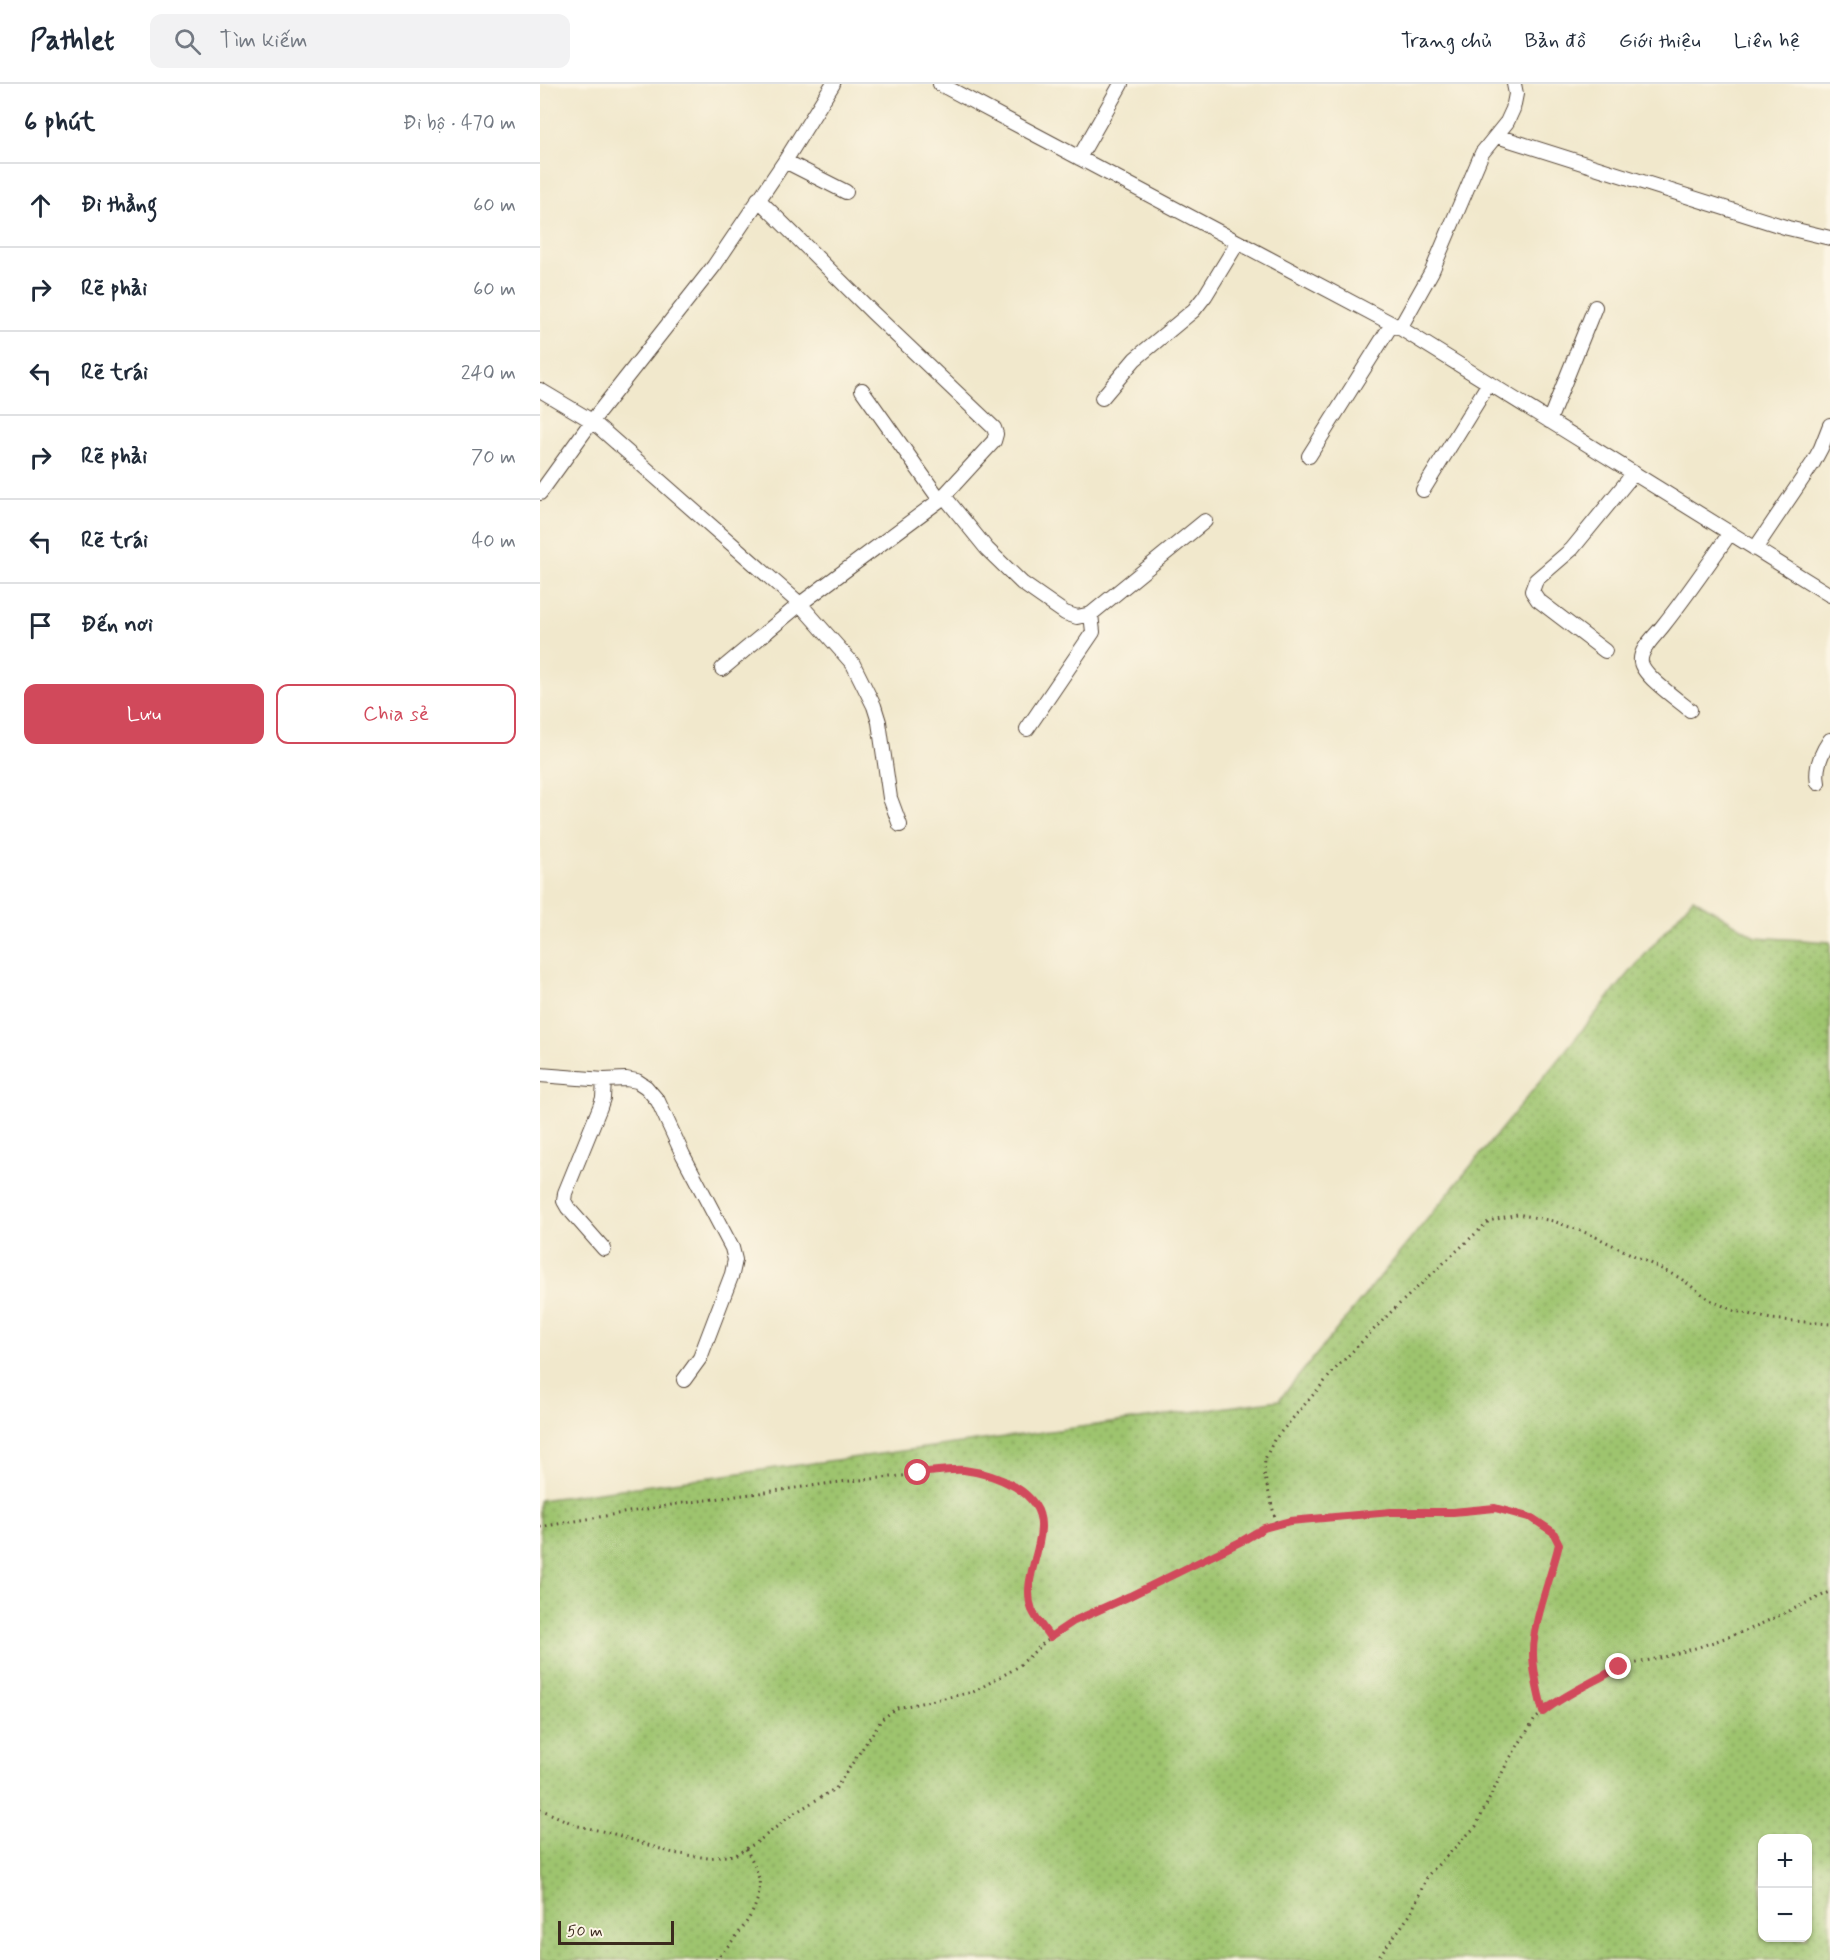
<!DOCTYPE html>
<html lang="vi">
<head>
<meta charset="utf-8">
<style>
	body { margin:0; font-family:Mynerve,sans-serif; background:#f2f2f3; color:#1f2937 }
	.controls { position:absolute; right:18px; bottom:18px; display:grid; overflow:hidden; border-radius:12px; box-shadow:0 2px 4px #0004 }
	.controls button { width:54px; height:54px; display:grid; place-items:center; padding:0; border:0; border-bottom:2px solid #e0e1e3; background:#fff; color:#1f2937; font:30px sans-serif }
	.scale { position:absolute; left:18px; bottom:15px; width:116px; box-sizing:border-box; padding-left:6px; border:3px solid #3b2a1e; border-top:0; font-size:16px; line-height:21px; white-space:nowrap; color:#3b2a1e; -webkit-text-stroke:4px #fcf5e5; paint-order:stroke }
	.stop { position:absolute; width:18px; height:18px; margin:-14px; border:4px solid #d1495b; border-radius:50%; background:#fff }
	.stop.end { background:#d1495b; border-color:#fff; box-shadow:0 2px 6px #0008 }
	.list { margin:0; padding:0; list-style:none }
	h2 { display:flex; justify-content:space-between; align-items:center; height:78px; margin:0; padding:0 24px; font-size:26px }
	h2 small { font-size:20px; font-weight:400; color:#747a83 }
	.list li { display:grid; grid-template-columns:39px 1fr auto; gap:18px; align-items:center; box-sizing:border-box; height:84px; padding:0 24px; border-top:2px solid #e0e1e3 }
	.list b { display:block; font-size:22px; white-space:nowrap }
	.list em { font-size:20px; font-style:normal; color:#747a83 }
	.actions { display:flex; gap:12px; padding:18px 24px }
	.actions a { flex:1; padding:14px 0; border:2px solid #d1495b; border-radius:12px; text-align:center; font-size:21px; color:#d1495b }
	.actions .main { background:#d1495b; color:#fff }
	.icon { flex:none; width:33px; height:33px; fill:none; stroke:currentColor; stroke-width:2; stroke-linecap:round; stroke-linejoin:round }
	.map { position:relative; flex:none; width:1290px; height:1876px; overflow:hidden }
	header { display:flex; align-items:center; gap:36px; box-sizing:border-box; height:84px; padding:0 30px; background:#fff; border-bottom:2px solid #e0e1e3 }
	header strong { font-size:28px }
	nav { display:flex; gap:33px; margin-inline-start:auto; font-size:21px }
	.search { width:420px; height:54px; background:#f2f2f3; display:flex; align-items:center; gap:15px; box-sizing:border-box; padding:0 21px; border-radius:12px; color:#747a83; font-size:22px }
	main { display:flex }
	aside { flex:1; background:#fff }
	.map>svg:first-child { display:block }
	.grass { fill:url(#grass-dots); stroke:#6c7746; stroke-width:1.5; fill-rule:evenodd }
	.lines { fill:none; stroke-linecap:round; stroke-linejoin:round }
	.street-casing { stroke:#564638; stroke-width:16 }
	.path { stroke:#564638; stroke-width:3; stroke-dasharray:1.5 4.5; stroke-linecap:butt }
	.street { stroke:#fff; stroke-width:14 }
	.route { stroke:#d1495b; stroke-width:8 }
</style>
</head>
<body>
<header>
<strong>Pathlet</strong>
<div class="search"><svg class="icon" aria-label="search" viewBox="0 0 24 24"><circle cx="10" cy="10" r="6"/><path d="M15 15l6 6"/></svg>Tìm kiếm</div>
<nav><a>Trang chủ</a><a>Bản đồ</a><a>Giới thiệu</a><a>Liên hệ</a></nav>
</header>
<main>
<aside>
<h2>6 phút<small>Đi bộ · 470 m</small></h2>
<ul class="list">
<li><svg class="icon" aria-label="ahead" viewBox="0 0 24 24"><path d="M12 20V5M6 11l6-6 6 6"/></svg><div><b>Đi thẳng</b></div><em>60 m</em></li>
<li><svg class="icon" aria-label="right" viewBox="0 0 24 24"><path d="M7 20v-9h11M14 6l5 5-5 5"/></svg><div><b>Rẽ phải</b></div><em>60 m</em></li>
<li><svg class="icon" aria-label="left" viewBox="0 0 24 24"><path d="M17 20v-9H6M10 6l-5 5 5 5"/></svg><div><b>Rẽ trái</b></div><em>240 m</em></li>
<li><svg class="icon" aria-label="right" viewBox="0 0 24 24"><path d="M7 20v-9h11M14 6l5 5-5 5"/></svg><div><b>Rẽ phải</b></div><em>70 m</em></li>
<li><svg class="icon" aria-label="left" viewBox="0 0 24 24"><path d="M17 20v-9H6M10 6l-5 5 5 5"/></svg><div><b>Rẽ trái</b></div><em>40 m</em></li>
<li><svg class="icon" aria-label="arrive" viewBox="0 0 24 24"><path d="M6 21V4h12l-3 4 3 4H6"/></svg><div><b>Đến nơi</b></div></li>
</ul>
<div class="actions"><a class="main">Lưu</a><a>Chia sẻ</a></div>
</aside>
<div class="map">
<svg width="1290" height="1876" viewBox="0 0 1290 1876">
	<defs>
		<pattern id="grass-dots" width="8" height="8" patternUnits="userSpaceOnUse" patternTransform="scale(1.5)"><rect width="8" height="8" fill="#9ec46e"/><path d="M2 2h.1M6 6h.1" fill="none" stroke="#829f5a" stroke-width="1.8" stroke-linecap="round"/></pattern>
	</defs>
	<rect width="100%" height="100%" fill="#fcf5e5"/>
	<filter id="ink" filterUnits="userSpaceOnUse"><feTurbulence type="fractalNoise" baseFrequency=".0167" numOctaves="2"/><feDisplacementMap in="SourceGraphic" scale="12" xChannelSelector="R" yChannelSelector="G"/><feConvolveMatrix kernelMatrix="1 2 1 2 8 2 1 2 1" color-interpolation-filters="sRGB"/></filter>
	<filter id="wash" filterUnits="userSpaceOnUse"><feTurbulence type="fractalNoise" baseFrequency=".008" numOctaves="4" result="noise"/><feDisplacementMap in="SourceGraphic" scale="24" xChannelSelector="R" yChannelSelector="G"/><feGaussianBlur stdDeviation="1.35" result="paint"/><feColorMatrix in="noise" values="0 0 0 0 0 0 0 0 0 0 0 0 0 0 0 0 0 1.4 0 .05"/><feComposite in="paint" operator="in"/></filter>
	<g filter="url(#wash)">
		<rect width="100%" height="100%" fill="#f1e8cc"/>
		<!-- grass -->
		<path class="grass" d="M1153,814L1216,853L1290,858V1876H0V1416L739,1316L1075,906ZM1222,1754H1268V1854H1222Z"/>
	</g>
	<g filter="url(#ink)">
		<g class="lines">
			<!-- street casing -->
			<g class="street-casing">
				<path id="street" d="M400,0L860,244L1290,511
					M957,52L1248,144L1290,154
					M539,74L581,0
					M245,77L306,108
					M860,244L892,187L942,69L967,38L973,25L976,10L974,0
					M0,306L52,337L260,520L313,580L334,622L339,638L350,714L360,741
					M322,306L400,416
					M562,314L595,275L654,226L665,212L698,158
					M1009,337L1055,223
					M769,372L852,240
					M883,406L949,299
					M0,409L52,337L174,182L245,77L293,0
					M404,412L447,465L482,499L525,529L537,533L551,530L665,437
					M1215,465L1273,379L1281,364L1290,341
					M1065,567L998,516L992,507L996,496L1032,465L1094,389
					M182,585L260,520L400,416L454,357L456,350L454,344L333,229L218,115
					M1150,626C1138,616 1103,592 1101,578C1099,566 1115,552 1122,543C1146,513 1168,481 1190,449
					M487,645L553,548L551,530
					M1278,699C1275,684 1281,669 1290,656
					M0,991L64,996L86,995L97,997L106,1003L118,1017L143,1071L192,1164L195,1176L192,1190L160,1274L144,1296
					M64,996L63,1014L60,1023L25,1109L24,1117L28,1124L64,1165"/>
			</g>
			<!-- path -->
			<path class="path" d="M736,1438L724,1389L725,1375L734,1356L798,1282L853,1226L949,1137L977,1130L1013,1137L1052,1151L1140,1194L1170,1216L1195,1227L1231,1235L1290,1240
				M0,1443L137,1420L300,1398L423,1386L460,1394L486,1410L499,1425L501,1443L491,1487L489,1509L492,1527L510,1553
				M0,1725L38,1742L71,1749L133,1769L168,1774L195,1771L216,1759L253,1730L296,1704L342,1635L357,1624L433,1608L478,1583L510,1553L534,1537L590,1512L701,1457L724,1444L750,1437L851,1428H913L955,1424L992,1434L1013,1448L1019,1460C1012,1491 993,1537 993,1568C993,1589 998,1609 1003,1628
				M176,1876C194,1854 223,1827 219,1795C217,1785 211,1774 206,1765
				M836,1876L870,1831L888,1791L936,1742L968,1677L995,1635L1017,1617L1047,1602L1079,1583L1124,1573L1159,1563L1208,1546L1290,1508"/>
			<!-- street -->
			<use href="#street" class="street"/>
		</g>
	</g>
	<g class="lines" filter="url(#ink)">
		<!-- route -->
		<path class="route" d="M378,1389C393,1388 409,1385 424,1386C455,1390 503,1407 501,1444C500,1472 482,1498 492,1526C496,1535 504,1545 510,1553L534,1537L590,1512L702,1457L724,1444L750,1437L851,1428H913L955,1424L992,1434L1013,1448L1019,1460C1012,1491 993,1537 993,1568C993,1589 998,1609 1003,1628C1025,1610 1054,1598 1079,1583"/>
	</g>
</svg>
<div class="controls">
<button>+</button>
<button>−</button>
</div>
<div class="scale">50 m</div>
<div class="stop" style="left:378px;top:1389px"></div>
<div class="stop end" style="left:1079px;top:1583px"></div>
</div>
</main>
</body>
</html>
